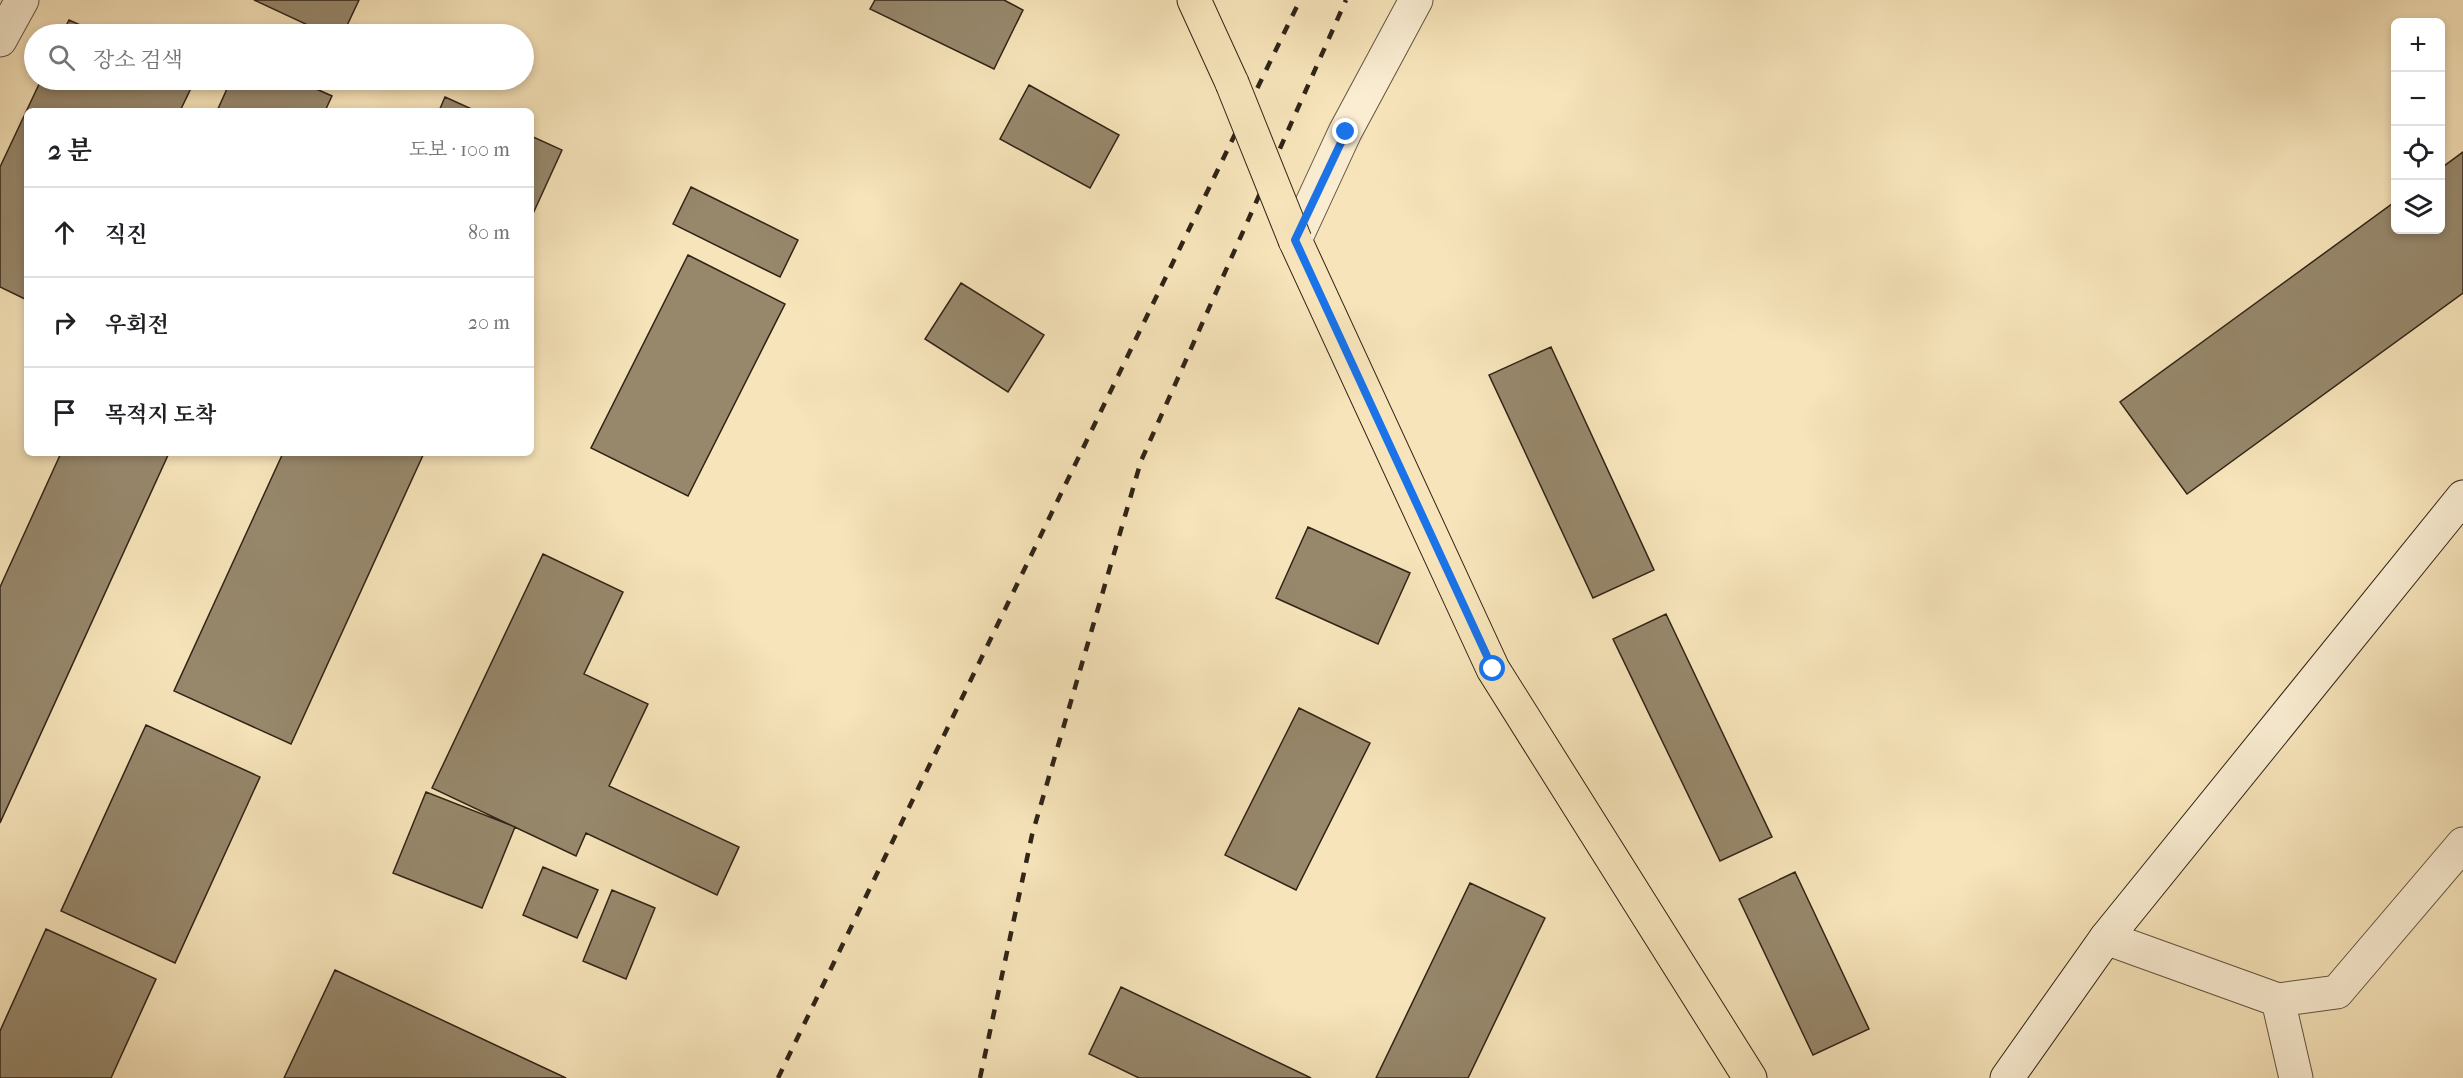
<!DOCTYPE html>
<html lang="ko">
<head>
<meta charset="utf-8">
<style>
	body { margin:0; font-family:"IM FELL French Canon","Noto Serif KR",serif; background:#f6f6f6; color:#202124 }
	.controls { position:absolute; right:18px; top:18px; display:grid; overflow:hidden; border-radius:9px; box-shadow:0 3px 9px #0003 }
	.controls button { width:54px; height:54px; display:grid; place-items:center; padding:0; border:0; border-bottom:2px solid #e0e0e0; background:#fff; color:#202124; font:30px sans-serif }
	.stop { position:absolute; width:18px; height:18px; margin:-14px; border:4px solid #1a73e8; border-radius:50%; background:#fff }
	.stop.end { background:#1a73e8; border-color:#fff; box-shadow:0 2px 6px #0008 }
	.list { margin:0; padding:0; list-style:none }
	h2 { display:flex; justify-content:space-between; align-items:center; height:78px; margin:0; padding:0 24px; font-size:26px }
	h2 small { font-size:20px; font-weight:400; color:#757577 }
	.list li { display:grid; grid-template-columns:39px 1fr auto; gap:18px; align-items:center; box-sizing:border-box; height:90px; padding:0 24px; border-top:2px solid #e0e0e0 }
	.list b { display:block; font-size:22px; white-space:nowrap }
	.list em { font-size:20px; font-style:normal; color:#757577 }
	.icon { flex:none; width:33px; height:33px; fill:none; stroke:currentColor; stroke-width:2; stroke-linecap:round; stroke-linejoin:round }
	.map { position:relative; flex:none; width:2463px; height:1078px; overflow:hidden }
	.search { position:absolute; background:#fff; box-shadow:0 3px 9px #0003; left:24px; top:24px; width:510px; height:66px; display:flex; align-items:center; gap:15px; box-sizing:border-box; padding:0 21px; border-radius:33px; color:#757577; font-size:22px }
	.panel { position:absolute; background:#fff; box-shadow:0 3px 9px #0003; left:24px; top:108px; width:510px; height:348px; border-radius:9px }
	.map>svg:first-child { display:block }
	.building { fill:#97886c; stroke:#302417; stroke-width:1.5 }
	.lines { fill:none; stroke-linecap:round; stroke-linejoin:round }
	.street-casing { stroke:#625440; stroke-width:35 }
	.secondary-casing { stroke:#302417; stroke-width:35 }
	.primary-casing { stroke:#302417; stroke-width:35 }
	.street { stroke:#faedd2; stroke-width:33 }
	.secondary { stroke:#faedd2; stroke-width:33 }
	.primary { stroke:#f7e4ba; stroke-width:33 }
	.rail { stroke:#302417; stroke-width:4.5; stroke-dasharray:10 10; stroke-linecap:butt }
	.primary-bridge-casing { stroke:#302417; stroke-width:35; stroke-linecap:butt }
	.primary-bridge { stroke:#f7e4ba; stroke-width:33 }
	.route { stroke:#1a73e8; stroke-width:8 }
</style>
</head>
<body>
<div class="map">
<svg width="2463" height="1078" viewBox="0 0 2463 1078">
	<rect width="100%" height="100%" fill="#f7e4ba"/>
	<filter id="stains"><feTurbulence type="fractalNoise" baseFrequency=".00333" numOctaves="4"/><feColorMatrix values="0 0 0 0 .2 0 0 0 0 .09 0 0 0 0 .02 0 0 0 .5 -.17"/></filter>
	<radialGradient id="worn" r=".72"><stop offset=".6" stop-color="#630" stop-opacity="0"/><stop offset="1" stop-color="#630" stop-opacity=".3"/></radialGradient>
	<!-- building -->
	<path class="building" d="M254,0H359L343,34H327Z
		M875,0H1004L1023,10L994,69L870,9Z
		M69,20L100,34H62Z
		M41,80H195L180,111H27V300L0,287V167Z
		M231,80H296L332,96L325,111H217Z
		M1029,85L1119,135L1090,188L1000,139Z
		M445,97L476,111H439Z
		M531,136L562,150L531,218Z
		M2463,152V293L2187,494L2120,402L2396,201V230H2440V169Z
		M691,187L798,240L780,277L673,224Z
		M688,255L785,304L688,496L591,448Z
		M961,283L1044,335L1008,392L925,339Z
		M1551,347L1654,570L1593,598L1489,375Z
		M61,453H169L0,823V587Z
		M283,453H424L291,744L174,691Z
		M1308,527L1410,573L1378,644L1276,598Z
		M543,554L623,592L584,674L648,704L609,786L739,847L717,895L586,833L576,856L432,788Z
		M1666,614L1772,837L1720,861L1613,639Z
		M1299,708L1370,743L1296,890L1225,855Z
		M146,725L260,777L175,963L61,911Z
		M426,792L515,827L482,908L393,873Z
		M543,867L598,890L577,938L523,915Z
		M1795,872L1869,1029L1813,1055L1739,899Z
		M1470,883L1545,918L1468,1078H1376Z
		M612,890L655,908L626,979L583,961Z
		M46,929L156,979L111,1078H0V1031Z
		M335,970L566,1078H284Z
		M1121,987L1311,1078H1139L1089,1054Z"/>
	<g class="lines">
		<!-- street casing -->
		<g class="street-casing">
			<path id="street" d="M0,40L22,0
				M1295,240L1345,132L1416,0
				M2106,938L2278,1000L2337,992L2463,844
				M2278,1000L2296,1078"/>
		</g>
		<!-- secondary casing -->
		<g class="secondary-casing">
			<path id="secondary" d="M2007,1078L2106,938L2463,497"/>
		</g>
		<!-- primary casing -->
		<g class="primary-casing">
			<path id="primary" d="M1194,0L1232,83
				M1295,240L1493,669L1750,1078"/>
		</g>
		<!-- street -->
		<use href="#street" class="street"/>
		<!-- secondary -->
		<use href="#secondary" class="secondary"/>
		<!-- primary -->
		<use href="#primary" class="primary"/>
		<!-- rail -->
		<path class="rail" d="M778,1078L1300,0
			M980,1078L1032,835L1141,461L1346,0"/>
		<!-- primary-bridge casing -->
		<g class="primary-bridge-casing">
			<path id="primary-bridge" d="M1232,83L1295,240"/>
		</g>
		<!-- primary-bridge -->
		<use href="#primary-bridge" class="primary-bridge"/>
	</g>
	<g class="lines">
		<!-- route -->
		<path class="route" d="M1346,132L1295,240L1493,669"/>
	</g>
	<rect width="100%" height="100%" filter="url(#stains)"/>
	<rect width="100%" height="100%" fill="url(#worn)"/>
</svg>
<div class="controls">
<button>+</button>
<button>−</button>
<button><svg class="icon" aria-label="locate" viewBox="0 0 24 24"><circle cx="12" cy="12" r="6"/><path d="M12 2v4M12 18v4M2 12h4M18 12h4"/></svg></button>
<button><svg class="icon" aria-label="layers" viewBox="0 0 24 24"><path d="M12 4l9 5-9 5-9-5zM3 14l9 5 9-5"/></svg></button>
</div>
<div class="stop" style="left:1493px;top:669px"></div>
<div class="stop end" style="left:1346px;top:132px"></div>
<div class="search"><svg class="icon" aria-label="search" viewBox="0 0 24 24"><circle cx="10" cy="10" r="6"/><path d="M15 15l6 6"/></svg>장소 검색</div>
<section class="panel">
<h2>2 분<small>도보 · 100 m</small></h2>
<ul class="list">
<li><svg class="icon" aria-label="ahead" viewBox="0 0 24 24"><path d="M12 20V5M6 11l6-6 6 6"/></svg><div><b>직진</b></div><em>80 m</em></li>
<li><svg class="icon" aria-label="right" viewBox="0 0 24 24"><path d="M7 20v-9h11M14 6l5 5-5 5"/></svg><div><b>우회전</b></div><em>20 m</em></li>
<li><svg class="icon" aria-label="arrive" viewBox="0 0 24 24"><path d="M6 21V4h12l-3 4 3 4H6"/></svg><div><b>목적지 도착</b></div></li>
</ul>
</section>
</div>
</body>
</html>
